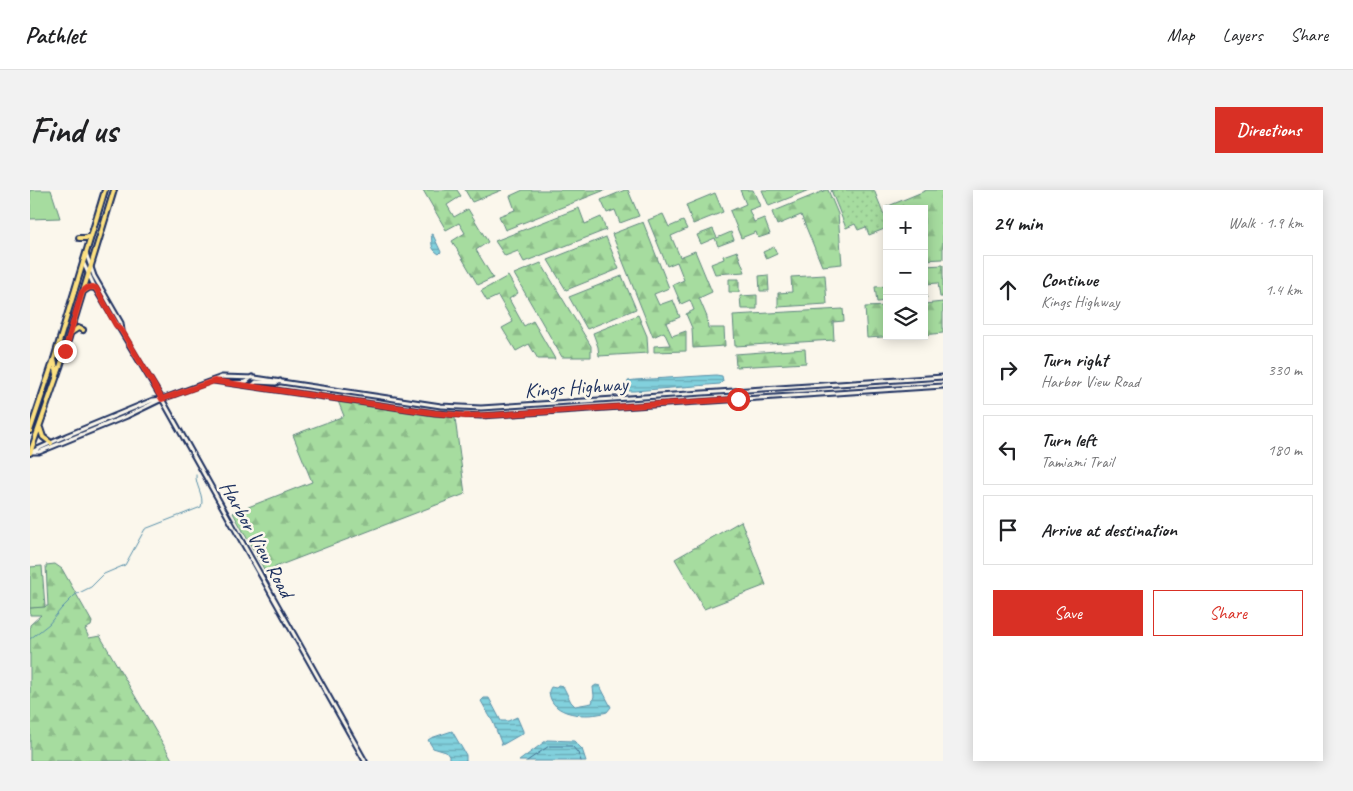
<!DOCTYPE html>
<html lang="en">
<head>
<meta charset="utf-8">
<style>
	body { margin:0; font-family:Caveat,sans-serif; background:#f2f2f2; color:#202124 }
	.controls { position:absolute; right:15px; top:15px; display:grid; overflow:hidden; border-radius:0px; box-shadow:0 2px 12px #0003 }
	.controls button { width:45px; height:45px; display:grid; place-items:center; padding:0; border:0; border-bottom:1px solid #e0e0e0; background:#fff; color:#202124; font:25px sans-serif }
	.stop { position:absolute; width:15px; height:15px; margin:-11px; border:4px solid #d93025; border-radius:50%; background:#fff }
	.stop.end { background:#d93025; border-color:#fff; box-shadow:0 1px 5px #0008 }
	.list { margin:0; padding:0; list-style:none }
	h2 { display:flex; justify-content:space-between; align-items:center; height:65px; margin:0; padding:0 20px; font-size:21px }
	h2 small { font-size:16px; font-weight:400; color:#757577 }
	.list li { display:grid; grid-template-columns:32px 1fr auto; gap:15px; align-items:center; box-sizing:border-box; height:70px; margin:0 10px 10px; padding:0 10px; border:1px solid #e0e0e0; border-radius:0px }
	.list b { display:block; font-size:19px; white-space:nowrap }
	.list p { margin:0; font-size:16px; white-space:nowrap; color:#757577 }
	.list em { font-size:16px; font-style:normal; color:#757577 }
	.actions { display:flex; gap:10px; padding:15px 20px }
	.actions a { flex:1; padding:11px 0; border:1px solid #d93025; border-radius:0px; text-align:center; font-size:18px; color:#d93025 }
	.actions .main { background:#d93025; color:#fff }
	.icon { flex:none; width:28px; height:28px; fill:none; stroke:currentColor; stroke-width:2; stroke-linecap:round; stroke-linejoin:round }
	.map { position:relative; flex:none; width:913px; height:571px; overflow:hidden; border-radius:0px }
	header { display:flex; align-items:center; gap:30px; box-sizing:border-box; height:70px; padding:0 25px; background:#fff; border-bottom:1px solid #e0e0e0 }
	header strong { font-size:24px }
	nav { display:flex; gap:28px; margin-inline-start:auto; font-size:18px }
	.intro { display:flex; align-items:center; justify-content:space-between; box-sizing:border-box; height:120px; padding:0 30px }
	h1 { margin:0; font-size:35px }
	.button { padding:12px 22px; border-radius:0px; background:#d93025; color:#fff; font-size:18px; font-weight:700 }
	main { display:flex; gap:30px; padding:0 30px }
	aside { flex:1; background:#fff; border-radius:0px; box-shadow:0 2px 12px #0003 }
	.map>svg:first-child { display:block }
	.grass { fill:url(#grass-dots); stroke:#60867e }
	.forest { fill:url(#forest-firs); stroke:#60867e }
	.cemetery { fill:url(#cemetery-stones); stroke:#60867e }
	.green { fill:#a6dc9f; stroke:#60867e }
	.water { fill:url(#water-rules); stroke:#5990aa }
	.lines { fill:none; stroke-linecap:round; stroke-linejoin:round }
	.shore { stroke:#447091; stroke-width:1 }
	.stream { stroke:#5990aa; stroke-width:1 }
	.secondary-casing { stroke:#1b2f5e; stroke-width:7 }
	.primary-casing { stroke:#1b2f5e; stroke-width:8 }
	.secondary { stroke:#fbf7ec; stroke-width:3 }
	.primary { stroke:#fce080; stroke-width:4 }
	.route { stroke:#d93025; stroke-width:6 }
	.labels { text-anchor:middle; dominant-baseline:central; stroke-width:5; stroke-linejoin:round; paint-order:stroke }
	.street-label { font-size:21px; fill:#1b2f5e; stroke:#fbf7ec }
</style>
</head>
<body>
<header>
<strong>Pathlet</strong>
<nav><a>Map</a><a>Layers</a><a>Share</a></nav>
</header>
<div class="intro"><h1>Find us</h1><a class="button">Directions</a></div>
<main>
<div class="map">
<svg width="913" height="571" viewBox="0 0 913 571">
	<defs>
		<pattern id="grass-dots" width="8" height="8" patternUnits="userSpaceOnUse" patternTransform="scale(1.25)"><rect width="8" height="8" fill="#a6dc9f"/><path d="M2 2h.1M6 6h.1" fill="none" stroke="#8ebd8b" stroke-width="1.8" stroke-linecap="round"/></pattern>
		<pattern id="forest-firs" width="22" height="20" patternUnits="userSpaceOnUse" patternTransform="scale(1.25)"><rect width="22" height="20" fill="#a6dc9f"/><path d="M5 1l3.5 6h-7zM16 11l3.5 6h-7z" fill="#8ebd8b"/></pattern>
		<pattern id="cemetery-stones" width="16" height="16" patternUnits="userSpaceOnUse" patternTransform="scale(1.25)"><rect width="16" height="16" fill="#a6dc9f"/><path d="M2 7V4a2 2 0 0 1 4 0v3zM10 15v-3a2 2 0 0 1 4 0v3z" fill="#8ebd8b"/></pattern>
		<pattern id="water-rules" width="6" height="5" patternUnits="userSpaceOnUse" patternTransform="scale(1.25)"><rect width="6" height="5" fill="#82d1dd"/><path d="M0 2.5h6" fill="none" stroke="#6aaab6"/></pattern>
	</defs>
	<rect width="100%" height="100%" fill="#fbf7ec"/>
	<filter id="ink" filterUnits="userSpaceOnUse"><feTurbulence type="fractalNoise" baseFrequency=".02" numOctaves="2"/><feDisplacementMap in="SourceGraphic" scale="10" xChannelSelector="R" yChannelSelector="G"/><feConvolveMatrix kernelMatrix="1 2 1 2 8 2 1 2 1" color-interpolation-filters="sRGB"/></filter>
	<g filter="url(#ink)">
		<!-- grass -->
		<path class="grass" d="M801,0H844L857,32V38L839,45L836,37L828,40L825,34L816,38Z"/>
		<!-- forest -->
		<path class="forest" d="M393,0H427L431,6L417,15L424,27L438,19L458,52L446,60L463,88L448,95L422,51L435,43L429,33L416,40Z
			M435,0H472L442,12Z
			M493,0H575L475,40L469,26L485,20L480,6Z
			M595,0H598L609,26L590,33L585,20L577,23L571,10Z
			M710,0H723L730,16L719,20L724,32L734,28L740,44L728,48L726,42L711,48L700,21L716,14Z
			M732,0H779L739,16Z
			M796,0H798L808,24L812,74L792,76L771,25L747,35L742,22Z
			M897,0H913V69L894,70V19H857L856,17Z
			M685,3L693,22L663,34L656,15Z
			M549,18L555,34L571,27L576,40L494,72L488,61L475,66L465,51Z
			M633,24L639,37L653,31L657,39L641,46L650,67L665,61L682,102L669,108L677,127L678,138H694L695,156L663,158L662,138L656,124L664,120L660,110L651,114L643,95L654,90L647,72L637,76L618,30Z
			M613,32L639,98L624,104L629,115L643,110L650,127L636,133L642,146L656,141V161L624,162V156L640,155L634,142L623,147L582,44Z
			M683,39L687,48L701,42L704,50L688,56L685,48L671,54L667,45Z
			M576,47L589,79L536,100L518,70Z
			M744,57L747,64L736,69L733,62Z
			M707,61L715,82L685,84L681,74L694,69L693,66Z
			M511,73L561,156V167H532L484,84Z
			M913,75V107H910L908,93L896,94L897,108H894V76Z
			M738,85L739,101H730L729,86Z
			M795,85L797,114L748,117V103L762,102L761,87Z
			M478,86L488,103L479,109L494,136L503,131L525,169H508L499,154L486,161L472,138L483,132L468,106L457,111L451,101Z
			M592,86L606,119L557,139L539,107Z
			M699,89H709V102H699Z
			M857,96V111L847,112L845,97Z
			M727,105V119H711L710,106Z
			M913,112V143L894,145V114Z
			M857,116V146H868L837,148L835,117Z
			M813,119L814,131L803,132L804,150L705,156L703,125Z
			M608,125L617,146L618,163L569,166L568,157L563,143Z
			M775,159L776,173L706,177L705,164Z
			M308,211L425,228L435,304L235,381L203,323L282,292L263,245L314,226Z
			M711,331L736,395L674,419L645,369Z
			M25,374L32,379L62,432L61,436L55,439L59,448L70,446L143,571H0V435L11,425H0V418L18,416L16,375Z"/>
		<!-- cemetery -->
		<path class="cemetery" d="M12,376L15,417L0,418V377Z"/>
		<!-- green -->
		<path class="green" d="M0,0H21L30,28L0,29Z"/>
		<!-- water -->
		<path class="water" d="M401,44L403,45L411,62L409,64C399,58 403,53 401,44Z
			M686,185L692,186L693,191L690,194L604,201H599L597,195L598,191L605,190Z
			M528,495L533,496L541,512L545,516L562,513L564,506L563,497L566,495L570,496L581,517L577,522C558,528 520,527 519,501L521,497L526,498Z
			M454,508H459L471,531H478L487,527L493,541V543L472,555L463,532L451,511Z
			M422,541L436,565V571H419V566L416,562L403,558L398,550L401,548Z
			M517,550L544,551L552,559L556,571H489Z"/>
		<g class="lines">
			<!-- shore -->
			<path class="shore" d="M497,571L519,556H542L548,563L551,571"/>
			<!-- stream -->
			<path class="stream" d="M0,449L19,434L31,419L45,405L61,397L74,384L95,375L115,339L171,317C175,306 165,296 166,285"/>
			<!-- secondary casing -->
			<g class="secondary-casing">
				<path id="secondary" d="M56,63L64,86L91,133L92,141
					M53,72L65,98L132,209L335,571
					M184,191L405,223L451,226L913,196
					M205,193L216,192L222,187
					M222,196L226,192L246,193L250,191
					M0,262H9L97,226L132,209L192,187L225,188L411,216L451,218L913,187
					M1,262L36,246L123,210L132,209"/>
			</g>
			<!-- primary casing -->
			<g class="primary-casing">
				<path id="primary" d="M49,48H56L60,46
					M54,101L60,97L65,98
					M42,142L48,138L53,140
					M24,169L27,184
					M10,238L13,247L21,253
					M0,241L24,169L75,0
					M0,263L30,177L84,0"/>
			</g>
			<!-- secondary -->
			<use href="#secondary" class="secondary"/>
			<!-- primary -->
			<use href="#primary" class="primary"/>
		</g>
	</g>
	<g class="lines" filter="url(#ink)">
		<!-- route -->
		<path class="route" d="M35,161L52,102L57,98L63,97L66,98L86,135L92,141L132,209L184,191L405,223L436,226L466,225L708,209"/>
	</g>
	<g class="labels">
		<!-- street labels -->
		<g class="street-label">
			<text transform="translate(546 197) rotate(-4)">Kings Highway</text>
			<text transform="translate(227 349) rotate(61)">Harbor View Road</text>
		</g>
	</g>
</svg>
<div class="controls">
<button>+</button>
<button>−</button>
<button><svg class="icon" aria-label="layers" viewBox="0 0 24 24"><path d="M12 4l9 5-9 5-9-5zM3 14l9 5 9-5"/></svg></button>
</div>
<div class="stop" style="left:708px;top:209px"></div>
<div class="stop end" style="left:35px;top:161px"></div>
</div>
<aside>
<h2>24 min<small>Walk · 1.9 km</small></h2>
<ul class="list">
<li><svg class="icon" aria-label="ahead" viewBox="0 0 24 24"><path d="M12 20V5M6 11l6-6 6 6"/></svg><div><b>Continue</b><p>Kings Highway</p></div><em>1.4 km</em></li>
<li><svg class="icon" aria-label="right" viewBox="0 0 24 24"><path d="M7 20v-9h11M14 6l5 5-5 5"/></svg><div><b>Turn right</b><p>Harbor View Road</p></div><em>330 m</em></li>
<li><svg class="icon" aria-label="left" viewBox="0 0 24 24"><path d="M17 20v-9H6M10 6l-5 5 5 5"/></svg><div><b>Turn left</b><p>Tamiami Trail</p></div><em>180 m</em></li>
<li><svg class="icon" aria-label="arrive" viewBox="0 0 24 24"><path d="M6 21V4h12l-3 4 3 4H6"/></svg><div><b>Arrive at destination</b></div></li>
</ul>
<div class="actions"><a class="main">Save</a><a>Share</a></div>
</aside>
</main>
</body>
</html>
